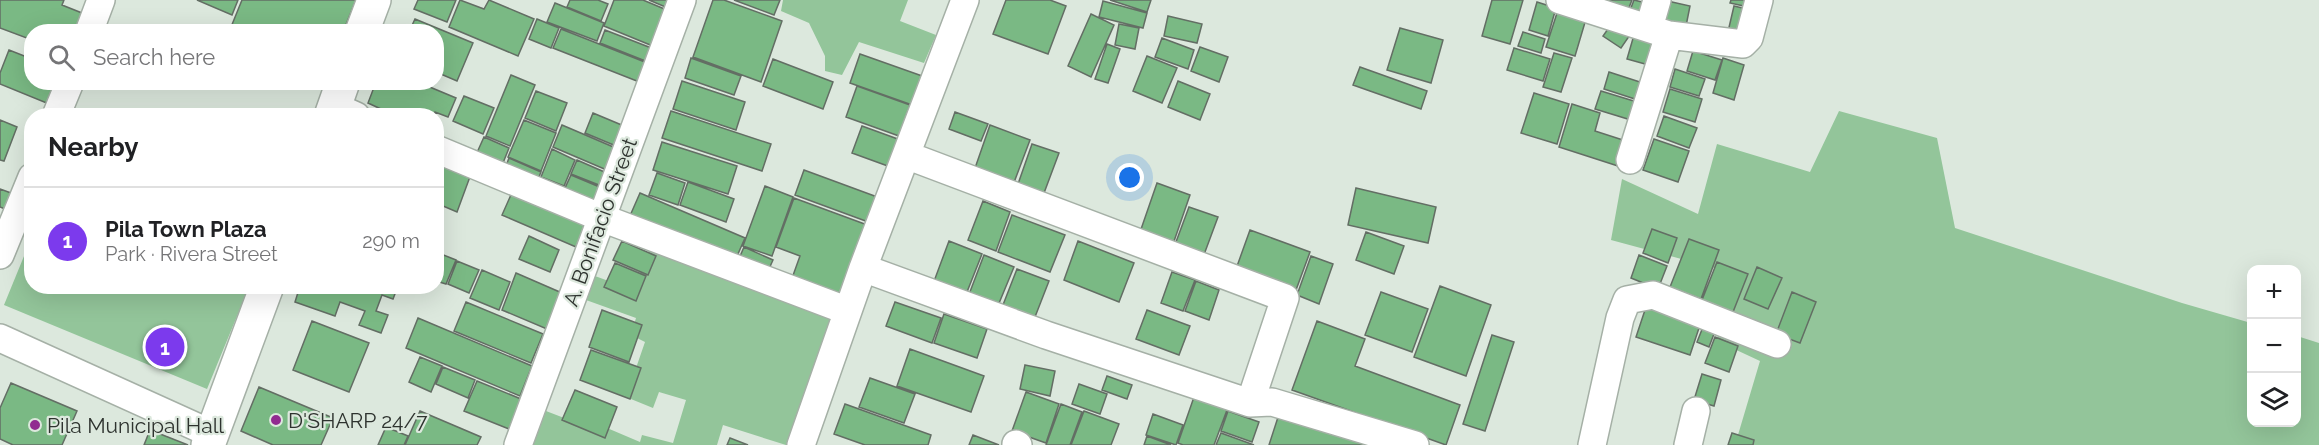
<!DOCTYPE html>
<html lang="en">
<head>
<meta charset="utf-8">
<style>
	body { margin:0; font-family:Raleway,sans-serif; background:#f6f6f6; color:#202124 }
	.controls { position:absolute; right:18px; bottom:18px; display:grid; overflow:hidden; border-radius:12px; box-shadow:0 6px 24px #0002 }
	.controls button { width:54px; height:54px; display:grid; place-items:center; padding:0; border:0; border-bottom:2px solid #e0e0e0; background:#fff; color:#202124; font:30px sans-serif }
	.you { position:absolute; left:1130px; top:178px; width:21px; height:21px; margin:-15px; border:4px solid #fff; border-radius:50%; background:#1a73e8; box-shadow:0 0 0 9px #1a73e833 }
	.badge { display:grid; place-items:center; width:39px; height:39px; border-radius:50%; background:#7c3aed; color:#fff; font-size:20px; font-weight:700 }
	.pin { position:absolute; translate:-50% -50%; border:3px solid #fff; box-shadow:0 2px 6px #0006 }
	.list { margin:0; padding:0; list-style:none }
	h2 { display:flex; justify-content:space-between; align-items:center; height:78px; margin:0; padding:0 24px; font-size:26px }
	h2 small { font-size:20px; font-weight:400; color:#757577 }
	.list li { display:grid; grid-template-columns:39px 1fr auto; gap:18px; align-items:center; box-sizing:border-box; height:108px; padding:0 24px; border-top:2px solid #e0e0e0 }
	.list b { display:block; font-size:22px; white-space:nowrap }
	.list p { margin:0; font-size:20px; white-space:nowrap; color:#757577 }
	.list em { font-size:20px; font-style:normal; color:#757577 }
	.icon { flex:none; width:33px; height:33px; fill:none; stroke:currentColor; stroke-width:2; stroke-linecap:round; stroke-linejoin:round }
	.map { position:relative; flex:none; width:2319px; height:445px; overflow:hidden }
	.search { position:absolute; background:#fff; box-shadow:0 6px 24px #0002; left:24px; top:24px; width:420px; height:66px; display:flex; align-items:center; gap:15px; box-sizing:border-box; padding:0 21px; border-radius:24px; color:#757577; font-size:22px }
	.panel { position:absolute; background:#fff; box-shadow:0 6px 24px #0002; left:24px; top:108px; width:420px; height:186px; border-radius:24px }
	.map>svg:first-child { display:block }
	.green { fill:#93c59a }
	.building { fill:#7ab984; stroke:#636e64; stroke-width:1.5 }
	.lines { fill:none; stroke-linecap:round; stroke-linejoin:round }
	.minor-casing { stroke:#a5b0a6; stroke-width:30 }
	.major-casing { stroke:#a5b0a6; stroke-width:36 }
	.minor { stroke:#fff; stroke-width:27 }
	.major { stroke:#fff; stroke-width:33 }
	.poi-dot { fill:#912b90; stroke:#dce8dd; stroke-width:2 }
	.labels { text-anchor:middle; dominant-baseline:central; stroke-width:4.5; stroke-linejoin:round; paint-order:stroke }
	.street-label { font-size:21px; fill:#2e332f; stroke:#dce8dd }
	.poi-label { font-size:21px; fill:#2e332f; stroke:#dce8dd; text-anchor:start }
</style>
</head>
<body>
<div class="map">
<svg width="2319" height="445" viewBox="0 0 2319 445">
	<rect width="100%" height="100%" fill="#dce8dd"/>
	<!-- green -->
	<path class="green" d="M783,0H908L900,21L936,35L924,63L859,42L842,75L825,71V56L809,23L781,11Z
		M1839,111L1937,138L1955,228L2182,303L2251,323L2252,422H2296L2297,336L2319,343V445H1735L1760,361L1717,341L1737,274L1611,240L1622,179L1698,214L1717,144L1810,172Z
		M31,239L32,286L249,287L207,389L4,305Z
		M652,242L837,315L786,445L723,425L717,445H533L546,411L598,431L600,425L640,442L642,435L673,443L686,400L659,392L653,408L626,397L645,342L631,335L636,318L586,300L595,276L633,290Z"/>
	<!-- building -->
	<path class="building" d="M0,0H64L62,5L82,13L75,32H32V40L0,28Z
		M197,0H238L232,15Z
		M242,0H356L343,32H229Z
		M418,0H456L447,22L414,9Z
		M460,0L484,9L489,0L534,19L518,56L449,27Z
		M570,0H598L608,4L601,21L567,7Z
		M614,0H643L674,13L660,49L604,26Z
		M649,0H679L675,11Z
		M713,0H724L782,21L761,82L693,57Z
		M734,0H780L774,15Z
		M1006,0H1050L1066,6L1048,54L993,34Z
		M1110,0H1151L1147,12Z
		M1492,0H1523L1510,44L1482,36Z
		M1606,0H1632L1628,10L1605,3Z
		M1634,0L1650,4L1646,18L1629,13Z
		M1663,0L1690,6L1685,31L1657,24Z
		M1731,0H1755L1753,8L1730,3Z
		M1103,1L1147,13L1143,28L1099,17Z
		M1537,2L1556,8L1548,36L1529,30Z
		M555,3L604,23L597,41L547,22Z
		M1734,6L1751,10L1745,40L1727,36Z
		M1558,10L1586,19L1575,56L1546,47Z
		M1091,14L1114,25L1091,77L1068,66Z
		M1168,16L1202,24L1197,43L1164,36Z
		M415,19L473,43L457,81L436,72V32H409Z
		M537,19L559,28L551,48L529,39Z
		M1615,19L1632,32L1621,48L1603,36Z
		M1119,24L1139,28L1135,49L1115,45Z
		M1400,28L1443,40L1431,83L1387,70Z
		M561,29L655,66L647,85L553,48Z
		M605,30L659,51L653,64L600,43Z
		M1523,32L1545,39L1541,53L1518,46Z
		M1634,35L1662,43L1656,67L1627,59Z
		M1162,38L1194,50L1188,69L1155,57Z
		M1107,44L1120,49L1108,83L1095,79Z
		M1200,47L1228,57L1219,82L1191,71Z
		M1514,48L1550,59L1543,81L1507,70Z
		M9,50L32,59V82H63L54,106L0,84V73Z
		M1693,51L1722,60L1715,80L1687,71Z
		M1554,53L1572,58L1561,92L1543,87Z
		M860,54L925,77L915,106L850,83Z
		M1147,56L1177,68L1162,103L1133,91Z
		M691,58L741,76L734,95L685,78Z
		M1723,58L1744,65L1734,100L1713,93Z
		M773,59L833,82L823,109L763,86Z
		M1360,67L1427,91L1421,109L1353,85Z
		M1675,69L1705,79L1699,96L1670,87Z
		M1609,72L1643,83L1638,100L1604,89Z
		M511,75L535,85L510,146L486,136Z
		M682,81L745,102L736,130L673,109Z
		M1178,81L1210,94L1200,120L1168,107Z
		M376,82H426L425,85L456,98L448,117L435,112L434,116H396L368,103Z
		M857,86L910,105L899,136L846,117Z
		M1670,89L1702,99L1695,122L1663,112Z
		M536,91L567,103L556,131L525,118Z
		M1601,91L1637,102L1631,120L1595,109Z
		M1534,93L1569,104L1557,144L1521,133Z
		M464,96L494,108L483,134L453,121Z
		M1572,104L1600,113L1595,131L1626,141L1618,166L1559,147Z
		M671,111L771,144L762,171L662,138Z
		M955,112L988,124L981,141L949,129Z
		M593,113L624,126L616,146L585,133Z
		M1664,116L1697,128L1689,148L1657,136Z
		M0,120L17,127L4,161L0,160Z
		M524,120L556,133L541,171L508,157Z
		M562,125L618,149L609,171L553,147Z
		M990,125L1030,140L1013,185L974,171Z
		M862,126L906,142L896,169L852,153Z
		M484,137L509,148L501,168L475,157Z
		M1654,139L1689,151L1678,182L1643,170Z
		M662,142L737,166L728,194L653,170Z
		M1032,144L1059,153L1044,193L1018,184Z
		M552,149L575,160L564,186L541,177Z
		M509,158L541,172L536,184L504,171Z
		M436,160L471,174L457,212L436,203Z
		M577,160L609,174L604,187L571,174Z
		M804,170L880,198L871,223L795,195Z
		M657,173L685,183L678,205L649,195Z
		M571,175L602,188L596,202L565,188Z
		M688,182L734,199L726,222L680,205Z
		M1157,183L1190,195L1172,247L1139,235Z
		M765,186L793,197L772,256L743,246Z
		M514,188L588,220L576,247L502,215Z
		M1356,188L1436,207L1428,243L1348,225Z
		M0,189L11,193L5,209L0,207Z
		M640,193L745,238L734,263L629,218Z
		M794,198L870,226L843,300L791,281L800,256L776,247Z
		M983,201L1010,212L996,251L968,240Z
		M1189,207L1218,217L1202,260L1173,250Z
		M1012,215L1065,235L1050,272L998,252Z
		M1652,229L1677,238L1668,263L1643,253Z
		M1250,230L1310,252L1296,290L1236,269Z
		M1366,232L1404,246L1394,274L1356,260Z
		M529,236L559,250L550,272L519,259Z
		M1689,239L1719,250L1701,299L1670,287Z
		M622,241L656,256L648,275L613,260Z
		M949,241L982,254L965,297L933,284Z
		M1078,241L1134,263L1119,302L1064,280Z
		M744,247L773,260L764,280L735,268Z
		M436,252L456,260L446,284L436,281Z
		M984,255L1014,267L997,308L968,297Z
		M1639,255L1667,266L1658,289L1631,278Z
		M1311,256L1333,264L1319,304L1297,295Z
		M457,261L479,270L469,293L448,284Z
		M1717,262L1748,274L1733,312L1702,300Z
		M615,263L646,276L636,301L604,287Z
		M1757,267L1782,278L1768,309L1744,299Z
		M1017,269L1049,281L1033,322L1001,310Z
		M482,270L510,282L499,310L470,298Z
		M1172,272L1195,280L1183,311L1161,303Z
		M516,273L562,293L547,329L502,310Z
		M1196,281L1219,290L1209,320L1185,311Z
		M300,286H398L393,299L382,295L376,311L388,315L381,333L359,325L365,311L340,302L335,316L295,302Z
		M1440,286L1491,305L1466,376L1414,357Z
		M1381,292L1428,309L1412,352L1365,335Z
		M1792,292L1816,302L1800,343L1776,334Z
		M466,302L543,334L531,363L454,331Z
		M895,302L941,318L932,343L886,326Z
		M1647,304L1701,322L1690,355L1636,337Z
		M602,310L642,325L629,362L589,347Z
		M1147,310L1190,326L1179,355L1136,339Z
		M944,314L987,329L977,358L934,343Z
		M418,318L532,366L520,396L406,348Z
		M312,321L369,343L349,392L293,370Z
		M1317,321L1365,339L1355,366L1460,405L1446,445L1292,390Z
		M1705,322L1717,326L1709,347L1697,342Z
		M1492,335L1514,342L1485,431L1463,424Z
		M1715,337L1738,346L1729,372L1705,363Z
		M910,349L984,376L971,412L897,386Z
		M591,350L641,368L630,399L580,380Z
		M420,357L442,366L431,392L409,382Z
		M1025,365L1055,371L1050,396L1020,389Z
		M443,367L475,380L468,398L436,384Z
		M1702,374L1721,380L1714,406L1694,400Z
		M1107,376L1132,385L1127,399L1102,390Z
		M870,378L915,394L904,423L859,407Z
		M477,381L521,399L509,429L464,411Z
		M11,383L77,411L62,445H13L0,439V408Z
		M1079,384L1107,394L1100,414L1072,404Z
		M259,387L333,418L321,445H273L241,431Z
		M575,390L617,407L605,438L562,420Z
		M1026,392L1059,404L1046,443L1012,431Z
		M1194,397L1227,410L1214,445H1183L1178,443Z
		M845,404L931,435L928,445H865L834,434Z
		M1061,404L1082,412L1070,445H1046Z
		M1281,408L1391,445H1269Z
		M420,411L481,437L477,445H405Z
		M1084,411L1119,424L1111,445H1071Z
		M1228,411L1259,422L1252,442L1221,431Z
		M1153,414L1183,425L1176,445L1146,435Z
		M386,427L408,436L404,445H378Z
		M150,430L188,445H144Z
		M1221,433L1254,445H1216Z
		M1732,433L1754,440L1753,445H1728Z
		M973,435L999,445H969Z
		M1147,436L1171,445H1144Z
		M730,438L748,445H727Z"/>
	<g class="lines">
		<!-- minor casing -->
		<g class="minor-casing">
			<path id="minor" d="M1560,0L1669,35L1743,44L1749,38L1759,0
				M1649,28L1657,0
				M89,32L101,0
				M334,106L356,116
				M56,116L70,82
				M436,149L602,218L848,311
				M906,155L1285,298L1250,403
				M1630,160L1669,35
				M0,255L32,177
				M863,268L1046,335L1250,403L1272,402L1415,445
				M0,338L212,434
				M1016,444L1018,445
				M518,445L682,0
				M801,445L863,268L965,0
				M1592,445L1620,318L1627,300L1653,295L1777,344
				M1688,445L1696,411"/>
		</g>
		<!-- major casing -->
		<g class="major-casing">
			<path id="major" d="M362,32L374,0
				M331,116L343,82
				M208,445L267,286"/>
		</g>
		<!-- minor -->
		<use href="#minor" class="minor"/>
		<!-- major -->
		<use href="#major" class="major"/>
	</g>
	<!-- markers -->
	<g class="poi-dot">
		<circle cx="276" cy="420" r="6"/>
		<circle cx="35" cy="425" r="6"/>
	</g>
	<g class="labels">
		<!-- street labels -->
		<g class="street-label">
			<text transform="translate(600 222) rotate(-70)">A. Bonifacio Street</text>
		</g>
		<!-- poi labels -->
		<g class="poi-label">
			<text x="288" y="420">D'SHARP 24/7</text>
			<text x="47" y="425">Pila Municipal Hall</text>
		</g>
	</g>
</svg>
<div class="controls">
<button>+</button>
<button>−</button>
<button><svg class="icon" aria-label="layers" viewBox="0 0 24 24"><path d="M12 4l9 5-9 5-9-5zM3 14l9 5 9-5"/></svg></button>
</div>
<div class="you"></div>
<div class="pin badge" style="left:165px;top:347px">1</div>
<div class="search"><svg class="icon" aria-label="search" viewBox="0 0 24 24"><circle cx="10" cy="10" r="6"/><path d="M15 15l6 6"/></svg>Search here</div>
<section class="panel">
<h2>Nearby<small></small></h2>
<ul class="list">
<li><span class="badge">1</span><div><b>Pila Town Plaza</b><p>Park · Rivera Street</p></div><em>290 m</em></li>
</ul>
</section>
</div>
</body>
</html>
